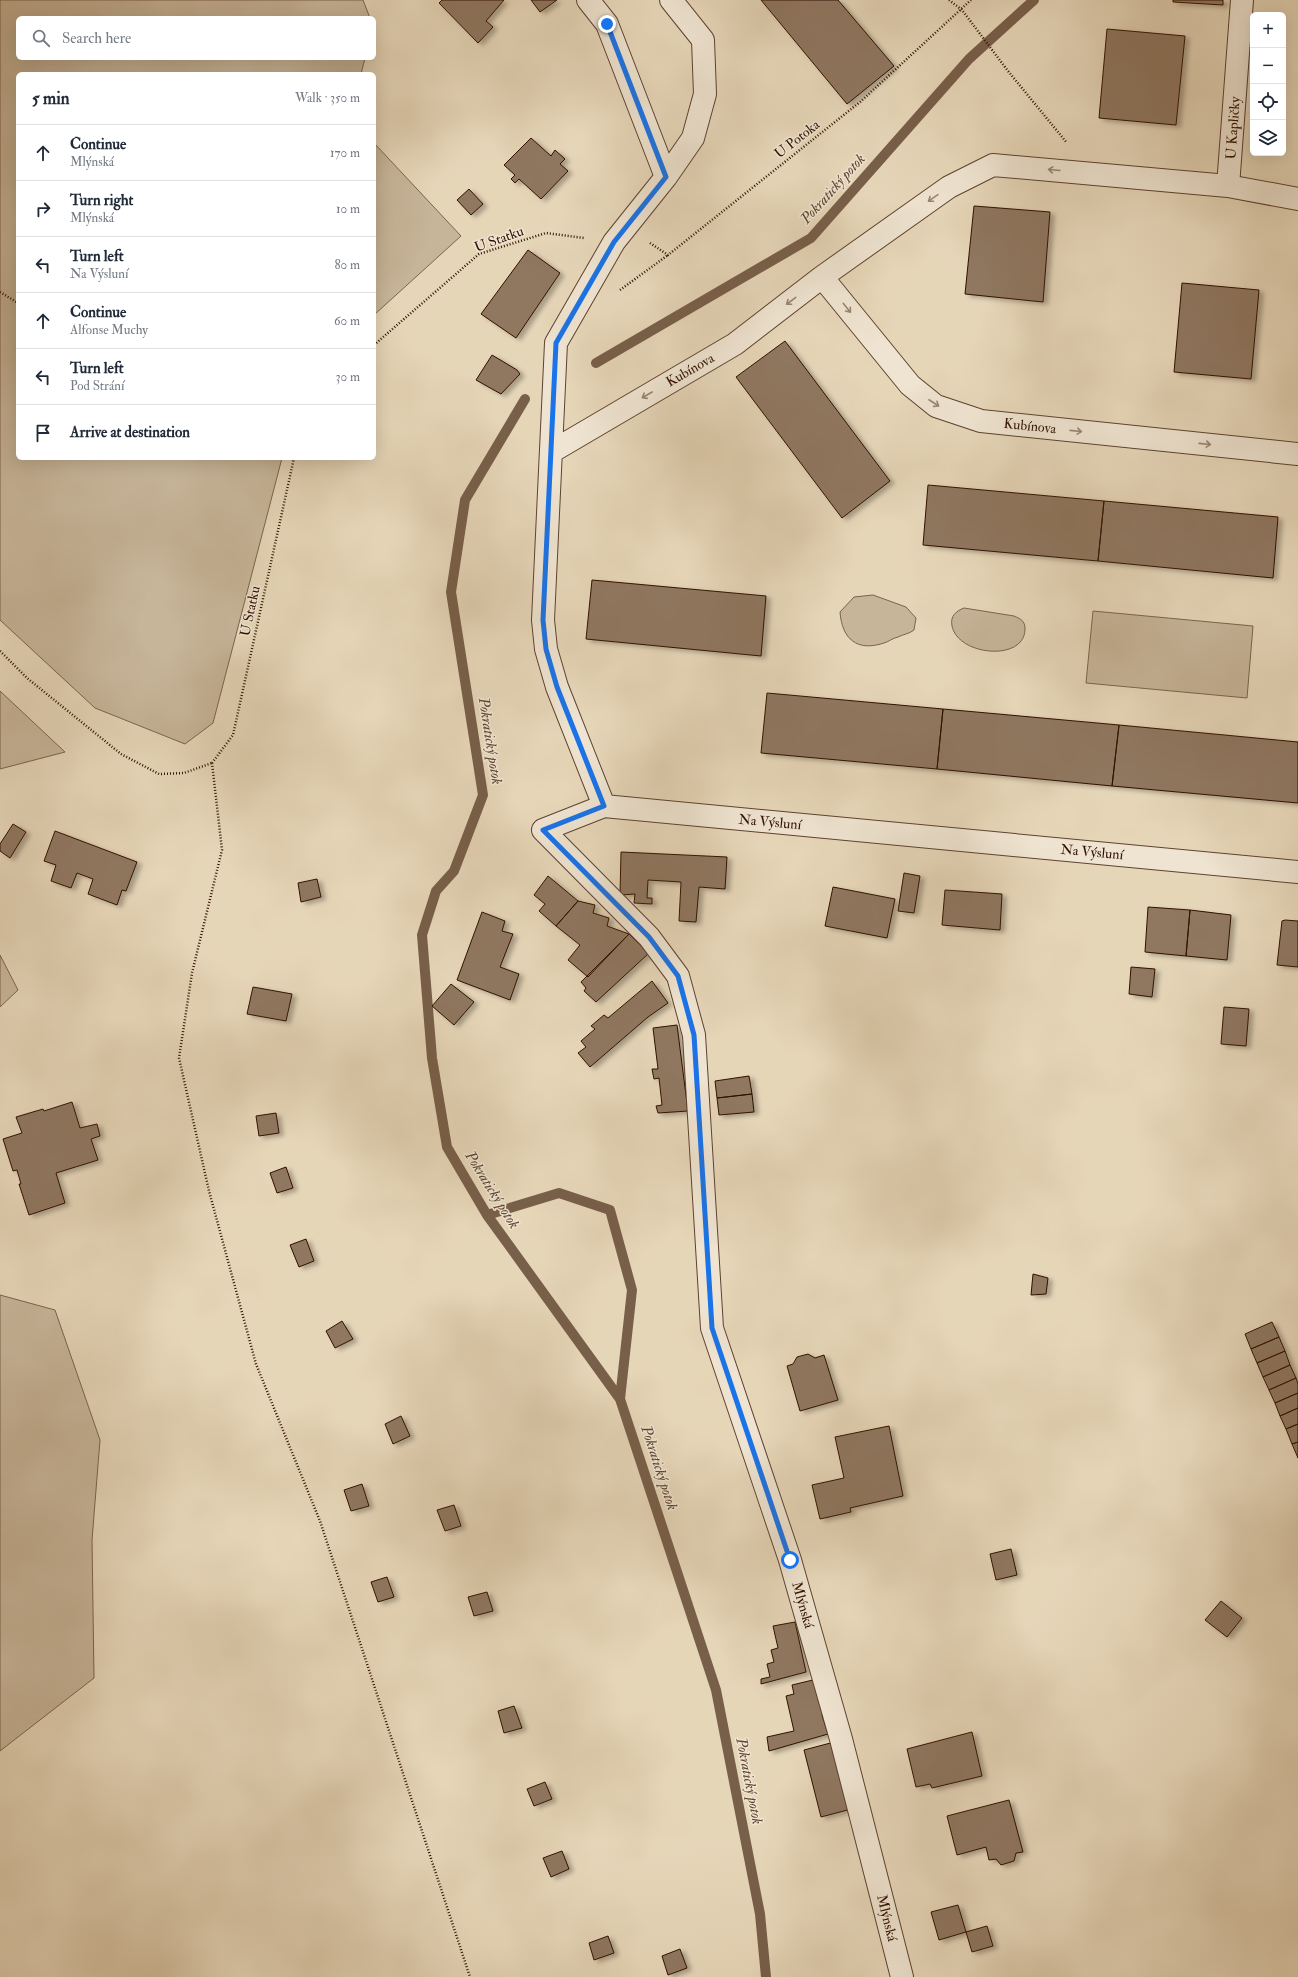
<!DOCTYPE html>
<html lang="en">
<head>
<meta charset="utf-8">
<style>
	body { margin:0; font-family:"IM FELL Double Pica",serif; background:#f2f2f3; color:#1f2937 }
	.controls { position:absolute; right:12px; top:12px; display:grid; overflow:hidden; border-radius:6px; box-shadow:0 4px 16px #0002 }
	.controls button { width:36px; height:36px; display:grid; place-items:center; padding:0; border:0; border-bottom:1px solid #e0e1e3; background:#fff; color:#1f2937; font:20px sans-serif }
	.stop { position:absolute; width:12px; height:12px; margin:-9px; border:3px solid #1a73e8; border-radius:50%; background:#fff }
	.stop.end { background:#1a73e8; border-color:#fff; box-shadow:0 1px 4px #0008 }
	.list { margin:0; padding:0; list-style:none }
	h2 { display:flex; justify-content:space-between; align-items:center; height:52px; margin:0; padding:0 16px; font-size:17px }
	h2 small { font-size:13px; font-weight:400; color:#747a83 }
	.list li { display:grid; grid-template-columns:26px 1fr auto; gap:12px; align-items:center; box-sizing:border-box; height:56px; padding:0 16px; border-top:1px solid #e0e1e3 }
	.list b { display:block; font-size:15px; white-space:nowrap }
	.list p { margin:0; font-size:13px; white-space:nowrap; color:#747a83 }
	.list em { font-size:13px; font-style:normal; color:#747a83 }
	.icon { flex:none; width:22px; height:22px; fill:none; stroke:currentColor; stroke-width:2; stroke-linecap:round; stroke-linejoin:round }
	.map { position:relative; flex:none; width:1298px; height:1977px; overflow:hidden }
	.search { position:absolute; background:#fff; box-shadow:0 4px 16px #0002; left:16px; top:16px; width:360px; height:44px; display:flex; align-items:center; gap:10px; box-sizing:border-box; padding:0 14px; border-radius:6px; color:#747a83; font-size:15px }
	.panel { position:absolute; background:#fff; box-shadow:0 4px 16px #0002; left:16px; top:72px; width:360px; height:388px; border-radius:6px }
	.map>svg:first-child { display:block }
	.green { fill:#c7b599; stroke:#7c634c }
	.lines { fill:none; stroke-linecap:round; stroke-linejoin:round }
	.stream { stroke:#785f49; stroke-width:10 }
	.building { fill:#8f7760; stroke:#301100; filter:url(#shadow) }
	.minor-casing { stroke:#5e422e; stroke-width:24 }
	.path { stroke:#301100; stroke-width:2.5; stroke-dasharray:1 2; stroke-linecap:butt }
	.minor { stroke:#efe4d1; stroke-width:22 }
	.oneway { stroke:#998573 }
	.route { stroke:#1a73e8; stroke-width:5 }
	.labels { text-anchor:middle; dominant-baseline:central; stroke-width:3; stroke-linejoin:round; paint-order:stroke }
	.street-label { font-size:14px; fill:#301100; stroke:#efe4d1 }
	.water-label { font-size:15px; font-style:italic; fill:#604530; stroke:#efe4d1 }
</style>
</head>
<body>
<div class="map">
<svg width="1298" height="1977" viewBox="0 0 1298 1977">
	<defs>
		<filter id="shadow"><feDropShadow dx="4.5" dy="2.5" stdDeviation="2" flood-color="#0004"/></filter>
	</defs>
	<rect width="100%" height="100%" fill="#e6d6b8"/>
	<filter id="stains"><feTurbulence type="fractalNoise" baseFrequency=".005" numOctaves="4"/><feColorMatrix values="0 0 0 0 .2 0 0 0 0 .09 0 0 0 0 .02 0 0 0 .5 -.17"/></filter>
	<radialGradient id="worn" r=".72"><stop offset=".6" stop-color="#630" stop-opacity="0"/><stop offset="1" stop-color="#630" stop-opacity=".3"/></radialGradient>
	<!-- green -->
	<path class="green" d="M0,0H363L370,18H18V58H365L361,74H18V458H282L213,723L185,744L95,708L0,620Z
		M374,143L461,236L374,315Z
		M873,595L906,607L916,618L914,630C909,634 904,634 898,637C893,638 888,642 884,643C857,652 842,639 840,612L854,597Z
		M964,608L1014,616C1021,619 1025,621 1025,629C1025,662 958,656 952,626C950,616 956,611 964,608Z
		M1093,611L1253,626L1247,698L1086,683Z
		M0,691L65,752L0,769Z
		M0,955L18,990L0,1007Z
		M0,1295L55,1310L100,1440L92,1540L94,1678L0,1751Z"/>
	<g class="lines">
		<!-- stream -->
		<path class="stream" d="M596,363L811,238L969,59L1034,0
			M525,399L465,500L451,592L483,795L454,871L436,891L422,935L432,1058L447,1147L487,1215L620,1399L716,1690L760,1914L766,1977
			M487,1215L559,1193L610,1210L632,1290L620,1399"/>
	</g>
	<!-- building -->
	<path class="building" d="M442,0H504L486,21L493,27L478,43L439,3Z
		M531,0H557L540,12Z
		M761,0H838L894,66L847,104Z
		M1173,0H1223V5L1173,2Z
		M1107,29L1185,36L1176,125L1099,118Z
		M531,138L551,156L555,150L565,159L560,164L568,171L541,199L519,179L515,183L511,179L515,175L504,165Z
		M469,189L483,204L471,215L457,200Z
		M974,206L1050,212L1043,302L965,294Z
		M528,250L560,273L516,338L481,314Z
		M1182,283L1259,290L1251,379L1174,372Z
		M785,341L890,481L842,518L736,377Z
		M492,355L517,370L520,374L501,394L476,380Z
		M928,485L1104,501L1098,561L923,545Z
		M1104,501L1278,517L1273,578L1098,561Z
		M592,580L766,596L761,656L586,639Z
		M767,693L943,709L937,769L761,753Z
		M943,709L1119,725L1112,786L937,769Z
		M1119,725L1298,742V803L1112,786Z
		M13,824L26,832L10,858L0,851V844Z
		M55,831L137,862L126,891L122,890L117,905L88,894L93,879L77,873L71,888L51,881L56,865L44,861Z
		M621,852L727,857L725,889L699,887L696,922L679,921L681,882L648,880L647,898H652V904L634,903L635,894L620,895Z
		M904,873L920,876L914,913L898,911Z
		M548,876L578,901L556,926L539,911L545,904L534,895Z
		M317,879L321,897L301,902L298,883Z
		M833,887L895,899L887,938L825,926Z
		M945,890L1002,894L1000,930L942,925Z
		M578,901L595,905L593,913L609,918L607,926L629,934L588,977L568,960L580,945L556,926Z
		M1148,907L1190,910L1186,956L1145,952Z
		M1190,910L1231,915L1227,960L1186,956Z
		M482,912L505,921L502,931L513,934L500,967L519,974L510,1000L457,980Z
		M1285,920L1298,921V967L1277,965L1282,921Z
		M629,934L649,953L596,1002L584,991L586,988L581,982Z
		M1131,967L1155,969L1152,997L1129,994Z
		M652,981L668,1003L648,1017L590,1067L578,1053L586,1047L581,1041L595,1029L591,1026L604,1015L608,1018Z
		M451,984L474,1002L454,1025L432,1006Z
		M253,987L292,994L286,1021L247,1014Z
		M1224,1007L1249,1009L1246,1046L1221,1044Z
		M677,1025L688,1111L658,1113L656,1106L662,1105L659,1078L654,1079L652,1069H658L653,1028Z
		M749,1076L752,1094L717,1098L715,1081Z
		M752,1094L754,1112L719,1115L717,1098Z
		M72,1102L80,1128L97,1124L100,1136L91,1139L98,1160L56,1173L65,1203L29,1215L19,1184H21L17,1170L13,1171L3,1139L22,1133L16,1117L43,1109L44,1111Z
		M276,1113L279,1133L259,1136L256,1116Z
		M286,1167L293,1188L277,1193L270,1173Z
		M306,1239L314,1261L299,1267L290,1245Z
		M1033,1274L1048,1278L1046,1294L1031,1295Z
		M342,1321L353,1339L335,1348L326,1331Z
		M1272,1322L1279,1337L1251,1349L1245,1334Z
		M1279,1337L1285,1351L1257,1363L1251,1349Z
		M1285,1351L1290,1365L1263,1377L1257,1363Z
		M808,1354L815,1358L824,1355L838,1400L800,1411L787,1366L793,1364L797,1357Z
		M1290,1365L1296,1378L1269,1390L1263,1377Z
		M1296,1378L1298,1384V1393L1275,1403L1269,1390Z
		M1298,1393V1408L1280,1416L1275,1403Z
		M1298,1408V1424L1286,1429L1280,1416Z
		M401,1416L410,1436L393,1444L385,1424Z
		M1298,1424V1442L1292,1444L1286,1429Z
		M889,1426L903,1496L850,1508L851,1512L820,1519L812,1485L844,1478L835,1437Z
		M1298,1442V1458L1292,1444Z
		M362,1484L369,1506L351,1511L344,1490Z
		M454,1505L461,1526L445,1531L437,1510Z
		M1011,1549L1017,1575L996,1580L990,1554Z
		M387,1577L394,1597L378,1602L371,1582Z
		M487,1592L493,1611L474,1616L468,1597Z
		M1221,1601L1242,1618L1227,1637L1205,1620Z
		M795,1622L806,1672L761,1684V1679L770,1677L767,1664L774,1662L771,1650L778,1648L773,1626Z
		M817,1679L825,1714L822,1715L828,1734L769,1751L767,1737L794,1731L786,1696L794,1694L792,1685Z
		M514,1706L522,1728L504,1733L498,1711Z
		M972,1732L982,1776L932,1788L930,1784L916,1787L907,1749Z
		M838,1741L855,1808L821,1817L804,1750Z
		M545,1782L552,1799L534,1806L527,1789Z
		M1009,1800L1023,1852L1016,1853L1014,1861L1001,1865L996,1859L989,1860L986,1847L957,1855L947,1816Z
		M562,1851L569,1869L551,1877L543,1858Z
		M958,1905L966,1932L939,1940L931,1912Z
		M987,1926L993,1946L972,1952L966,1932Z
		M608,1936L614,1953L594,1960L589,1943Z
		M680,1949L687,1968L668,1975L662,1956Z"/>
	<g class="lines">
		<!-- minor casing -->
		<g class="minor-casing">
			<path id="minor" d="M588,0L607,24L666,177
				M1228,186L1242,0
				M822,277L910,385L936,406L981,421L1298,454
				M551,452L735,344L822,277L949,187L993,165L1228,186L1298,199
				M604,806L557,687L546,649L543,620L556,343L614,242L666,177L693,138L705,94L703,40L671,0
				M902,1977L841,1739L790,1560L712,1328L694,1035L678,976L649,937L543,830L604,806L1298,872"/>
		</g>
		<!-- path -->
		<path class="path" d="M949,0L962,10L1008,71L1067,143
			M650,243L668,255L860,102L971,0
			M620,290L668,255
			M0,292L18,303
			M374,345L479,254L546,233L584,238
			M0,651L27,678L121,754L159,774L184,773L212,763
			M212,763L222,850L192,973L179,1058L209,1191L256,1364L320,1521L470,1977
			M212,763L233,735L294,458"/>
		<!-- minor -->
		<use href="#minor" class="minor"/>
	</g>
	<!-- one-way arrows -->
	<defs><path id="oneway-shaft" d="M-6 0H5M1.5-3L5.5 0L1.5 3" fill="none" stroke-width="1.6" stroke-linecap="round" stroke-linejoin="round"/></defs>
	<g class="oneway">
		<use href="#oneway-shaft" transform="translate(1054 170) rotate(-175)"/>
		<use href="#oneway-shaft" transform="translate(933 198) rotate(145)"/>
		<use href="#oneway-shaft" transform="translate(791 301) rotate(143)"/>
		<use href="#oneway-shaft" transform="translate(847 308) rotate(51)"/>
		<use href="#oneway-shaft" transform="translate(647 395) rotate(150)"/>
		<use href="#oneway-shaft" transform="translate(934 403) rotate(33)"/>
		<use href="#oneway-shaft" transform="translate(1076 431) rotate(6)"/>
		<use href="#oneway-shaft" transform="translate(1205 444) rotate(6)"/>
	</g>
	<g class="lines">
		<!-- route -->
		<path class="route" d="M607,24L666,177L614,242L556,343L543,620L546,649L557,687L604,806L543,830L649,937L678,976L694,1035L712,1328L790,1560"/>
	</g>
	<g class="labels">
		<!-- street labels -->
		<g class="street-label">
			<text transform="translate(1233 128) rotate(-86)">U Kapličky</text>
			<text transform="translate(797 139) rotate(-38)">U Potoka</text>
			<text transform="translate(499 239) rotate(-20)">U Statku</text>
			<text transform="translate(690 370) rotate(-30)">Kubínova</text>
			<text transform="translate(1030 426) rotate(6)">Kubínova</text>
			<text transform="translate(250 611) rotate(-78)">U Statku</text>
			<text transform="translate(770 822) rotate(5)">Na Výsluní</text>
			<text transform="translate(1092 852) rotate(5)">Na Výsluní</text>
			<text transform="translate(803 1605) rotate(74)">Mlýnská</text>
			<text transform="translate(887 1918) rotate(76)">Mlýnská</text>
		</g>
		<!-- water labels -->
		<g class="water-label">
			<text transform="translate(833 189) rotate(-48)">Pokratický potok</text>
			<text transform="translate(490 741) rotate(81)">Pokratický potok</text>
			<text transform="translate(492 1190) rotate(58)">Pokratický potok</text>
			<text transform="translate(659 1468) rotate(72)">Pokratický potok</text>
			<text transform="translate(749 1781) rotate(79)">Pokratický potok</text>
		</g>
	</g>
	<rect width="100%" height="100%" filter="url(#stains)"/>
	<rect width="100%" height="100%" fill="url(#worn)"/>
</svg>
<div class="controls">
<button>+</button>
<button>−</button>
<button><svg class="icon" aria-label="locate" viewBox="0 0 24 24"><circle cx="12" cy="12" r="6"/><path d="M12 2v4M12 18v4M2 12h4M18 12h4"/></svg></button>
<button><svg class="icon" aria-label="layers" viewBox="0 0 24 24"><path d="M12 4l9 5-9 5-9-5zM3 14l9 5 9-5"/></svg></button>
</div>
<div class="stop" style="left:790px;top:1560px"></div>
<div class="stop end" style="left:607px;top:24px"></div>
<div class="search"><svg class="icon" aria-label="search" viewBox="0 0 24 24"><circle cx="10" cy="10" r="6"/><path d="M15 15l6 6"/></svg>Search here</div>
<section class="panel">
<h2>5 min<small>Walk · 350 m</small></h2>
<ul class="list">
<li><svg class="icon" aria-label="ahead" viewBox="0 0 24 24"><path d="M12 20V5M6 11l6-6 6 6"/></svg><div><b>Continue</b><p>Mlýnská</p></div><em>170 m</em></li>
<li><svg class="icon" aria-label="right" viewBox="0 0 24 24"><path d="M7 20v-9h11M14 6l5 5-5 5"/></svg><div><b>Turn right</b><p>Mlýnská</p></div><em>10 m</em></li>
<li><svg class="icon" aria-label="left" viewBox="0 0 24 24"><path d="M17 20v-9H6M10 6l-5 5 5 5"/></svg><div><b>Turn left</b><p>Na Výsluní</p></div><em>80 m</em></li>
<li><svg class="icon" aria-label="ahead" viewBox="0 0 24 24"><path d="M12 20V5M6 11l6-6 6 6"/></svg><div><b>Continue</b><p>Alfonse Muchy</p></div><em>60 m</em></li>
<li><svg class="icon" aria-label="left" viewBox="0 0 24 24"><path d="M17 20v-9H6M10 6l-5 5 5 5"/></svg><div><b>Turn left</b><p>Pod Strání</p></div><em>30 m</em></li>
<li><svg class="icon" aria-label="arrive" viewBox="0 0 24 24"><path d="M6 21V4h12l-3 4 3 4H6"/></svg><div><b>Arrive at destination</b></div></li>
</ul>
</section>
</div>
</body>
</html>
